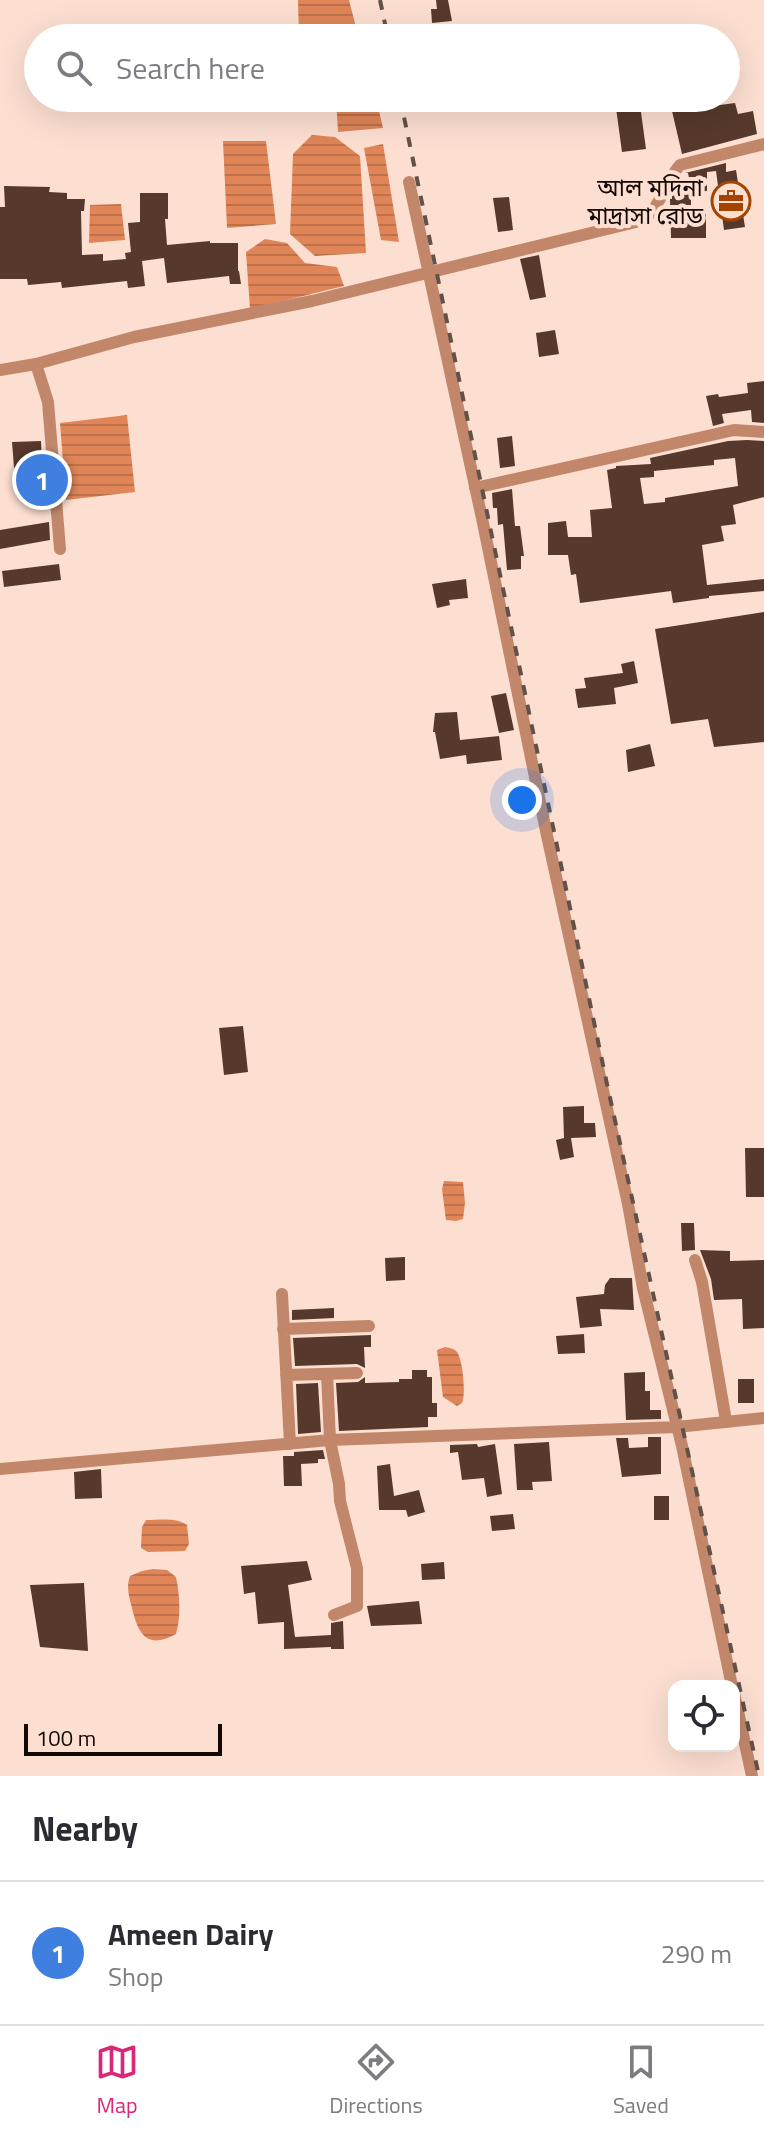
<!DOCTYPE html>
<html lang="en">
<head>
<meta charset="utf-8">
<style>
	body { margin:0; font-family:"Titillium Web","Noto Sans Bengali",sans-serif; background:#f7f7f7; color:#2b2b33 }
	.controls { position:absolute; right:24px; bottom:24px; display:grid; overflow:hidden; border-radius:16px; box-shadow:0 8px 32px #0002 }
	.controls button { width:72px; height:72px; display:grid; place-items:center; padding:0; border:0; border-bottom:2px solid #e1e1e2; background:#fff; color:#2b2b33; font:40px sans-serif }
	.scale { position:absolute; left:24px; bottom:20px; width:198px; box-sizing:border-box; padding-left:8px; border:4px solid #130804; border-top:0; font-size:22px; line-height:28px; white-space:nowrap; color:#130804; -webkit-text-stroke:6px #fcdfd1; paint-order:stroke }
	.you { position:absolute; left:522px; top:800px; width:28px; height:28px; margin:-20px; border:6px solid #fff; border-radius:50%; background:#1a73e8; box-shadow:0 0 0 12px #1a73e833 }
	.badge { display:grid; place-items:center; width:52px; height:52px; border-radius:50%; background:#db2777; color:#fff; font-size:26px; font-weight:700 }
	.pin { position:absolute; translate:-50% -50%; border:4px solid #fff; box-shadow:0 2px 8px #0006 }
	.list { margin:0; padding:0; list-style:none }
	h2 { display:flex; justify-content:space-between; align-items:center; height:104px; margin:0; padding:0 32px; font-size:34px }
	h2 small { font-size:26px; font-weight:400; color:#7c7c81 }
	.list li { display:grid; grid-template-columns:52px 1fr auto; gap:24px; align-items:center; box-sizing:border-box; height:144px; padding:0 32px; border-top:2px solid #e1e1e2 }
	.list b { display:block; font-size:30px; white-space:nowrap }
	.list p { margin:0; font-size:26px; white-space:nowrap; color:#7c7c81 }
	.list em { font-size:26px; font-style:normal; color:#7c7c81 }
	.icon { flex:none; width:44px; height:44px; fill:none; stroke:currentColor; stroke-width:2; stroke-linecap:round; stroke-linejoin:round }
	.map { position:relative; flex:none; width:764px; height:1776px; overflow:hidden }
	.search { position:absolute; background:#fff; box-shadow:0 8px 32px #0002; left:24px; right:24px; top:24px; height:88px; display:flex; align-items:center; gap:20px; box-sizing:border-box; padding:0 28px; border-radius:44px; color:#7c7c81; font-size:30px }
	.sheet { height:248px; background:#fff }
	nav { display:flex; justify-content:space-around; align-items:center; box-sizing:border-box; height:112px; border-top:2px solid #e1e1e2; background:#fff; font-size:22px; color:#7c7c81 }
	nav a { display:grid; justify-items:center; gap:4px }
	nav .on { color:#db2777 }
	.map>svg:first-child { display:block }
	.water { fill:url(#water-rules) }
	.building { fill:#56392c; fill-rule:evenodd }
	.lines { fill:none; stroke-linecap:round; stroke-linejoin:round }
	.street { stroke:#c2876b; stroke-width:12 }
	.rail { stroke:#625149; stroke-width:4; stroke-dasharray:10 10; stroke-linecap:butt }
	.labels { text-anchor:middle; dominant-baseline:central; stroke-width:8; stroke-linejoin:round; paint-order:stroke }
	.poi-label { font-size:24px; fill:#130804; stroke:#fcdfd1; text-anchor:end }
</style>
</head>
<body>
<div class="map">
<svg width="764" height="1776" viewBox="0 0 764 1776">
	<defs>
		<pattern id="water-rules" width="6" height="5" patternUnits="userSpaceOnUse" patternTransform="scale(2)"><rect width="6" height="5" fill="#df8558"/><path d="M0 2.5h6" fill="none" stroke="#be714b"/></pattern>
	</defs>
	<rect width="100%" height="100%" fill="#fcdfd1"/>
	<!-- water -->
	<path class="water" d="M298,0H349L358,35L336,38H299Z
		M336,98H376L383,128L338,132Z
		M312,135L335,137L360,156L366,253L315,256L290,234L293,154Z
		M223,141H266L276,224L227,228Z
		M383,144L399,242L381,240L364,148Z
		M121,204L125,240L89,243L90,205Z
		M265,239L287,243L305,263L337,267L344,286L250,309L246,252Z
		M127,415L135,492L66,500L60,423Z
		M444,1181L463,1182L465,1203L463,1219L456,1221L446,1220L442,1189Z
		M445,1347C449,1348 454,1348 457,1352C463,1360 466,1395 462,1403L457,1406L443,1397L437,1350Z
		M146,1520C159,1520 176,1517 187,1525L189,1544L185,1551L148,1552L141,1548L142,1527Z
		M153,1569L167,1570L176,1577C180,1596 181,1616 176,1634C147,1650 138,1634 132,1608C129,1597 126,1587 130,1576L142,1571Z"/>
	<!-- building -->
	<path class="building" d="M436,0H448L452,21L432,23L431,9H437Z
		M704,103L705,107L735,103L738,114L753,111L757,134L682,154L672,111Z
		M640,105L646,149L622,152L616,108Z
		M726,163V172L736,170L745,227L724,230L716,171L707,172V191L691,192V212H706V238H671L670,199H672V196L679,182L690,183L688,173H685Z
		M4,186L50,187L49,192L67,193V199H85L84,211H81L82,255L103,254V261L126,259L125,253L131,252L128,223L140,222V193H168V219H165L167,245L210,241V243H238V271H239L241,284H230L229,276L167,283L164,258L142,261L145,286L128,288L127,281L62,288L61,282L28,285L27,279H0V207H5Z
		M509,197L513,230L498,232L493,198Z
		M539,255L546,297L530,300L520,259Z
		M555,330L559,354L539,357L536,333Z
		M764,381V423L752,422L751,410L722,414L724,423L713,426L706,396L718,394L719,397L748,393L747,383Z
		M512,436L515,466L500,468L497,438Z
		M747,440L764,441V497L733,505L736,524L721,526L724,541L702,545L707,585L764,579V591L709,596V598L673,603L671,591L580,603L576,574L571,575L568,555H548V523L566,521L568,537H592L590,510L612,508L607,470L616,468V466L651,464L650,458L728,441ZM735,458L738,486L665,498V502L644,504L640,478L654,477V471L714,465V460Z
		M41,441L42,466L27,467L28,492H16L12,442Z
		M512,489L515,526H520L524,556H521V569L507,570L503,524L498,525L497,508H493L492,493Z
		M49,522L50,540L0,549V530Z
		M59,564L61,580L4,587L2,571Z
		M466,579L468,598L449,600L450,605L437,608L432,584Z
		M764,612V742L714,747L708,719L671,724L655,629Z
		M634,661L638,683L614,688L616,704L578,708L575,689L586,688L584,678L623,673L621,664Z
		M506,693L514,730L499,733L491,696Z
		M457,712L460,740L499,736L502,760L467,764L466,755L440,759L435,732H433L435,713Z
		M650,744L655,766L628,772L626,750Z
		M243,1026L248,1072L224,1075L219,1028Z
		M584,1106V1123H595L596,1137L571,1138L574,1157L560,1160L556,1140L564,1138L563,1107Z
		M745,1148H764V1197H746Z
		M681,1223H694L695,1250L682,1251Z
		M700,1250L730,1251V1261L764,1260V1328L743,1329L742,1299L714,1300L711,1279Z
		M405,1257V1280L386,1281L385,1258Z
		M610,1278H632L634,1310L600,1309L602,1326L580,1328L576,1297L604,1294L605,1285Z
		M334,1308V1318L292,1320V1310Z
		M584,1334L585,1353L558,1354L556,1336Z
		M371,1335V1347H364L365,1368L357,1364L295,1366L293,1338Z
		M412,1370H427V1377H432V1403H437V1417H428V1427L339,1431L336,1383L358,1382L365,1377V1383L399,1382V1379H412Z
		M645,1372V1391H650V1410H661V1419L626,1420L624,1373Z
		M738,1379H754V1403H738Z
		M318,1383L321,1432L298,1434L296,1384Z
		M648,1437H661V1474L622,1477L616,1438H628L629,1448L648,1447Z
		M549,1442L552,1481L532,1482L533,1490H517L514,1444Z
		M477,1444L478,1447L495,1444L502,1494L487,1497L484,1478L462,1480L458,1452L450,1453V1445Z
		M323,1450L325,1459H318V1463L301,1464L302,1486H284L283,1456H294V1452Z
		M390,1464L394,1496L419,1490L425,1512L408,1517L406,1510H379L377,1466Z
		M101,1469L102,1498L75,1499L74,1472Z
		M654,1496H669V1520H654Z
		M513,1514L515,1529L492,1531L490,1516Z
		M307,1561L312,1580L288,1585L295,1637L331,1635V1623L343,1621L344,1649H331V1647L284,1649V1622L258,1624L255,1592L244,1594L241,1566Z
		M444,1562L445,1579L422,1580L421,1564Z
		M84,1583L88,1651L40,1647L30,1585Z
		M419,1601L422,1624L371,1626L367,1606Z"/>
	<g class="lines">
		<!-- street -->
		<path class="street" d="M409,182L483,523L546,831L628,1204L643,1288L682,1446L732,1686
			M36,364L48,402L60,549
			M0,370L36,364L134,337L312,301L636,222C640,220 644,219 648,216C661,204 667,179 680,165L764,144
			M475,488L734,430L764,432
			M695,1260L702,1282L726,1421
			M282,1294L290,1444
			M283,1329L369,1326
			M327,1374L330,1440L339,1484L340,1501L357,1568V1606L334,1615
			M286,1375L357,1373
			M0,1469L330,1440L677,1427L764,1418
			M734,1693L752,1776"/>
		<!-- rail -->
		<path class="rail" d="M380,0L388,38
			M400,98L607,1084L759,1776"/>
	</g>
	<!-- icons -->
	<defs>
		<g id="office-ring" transform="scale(2)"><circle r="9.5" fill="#fcdfd1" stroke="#a54400" stroke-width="1.5"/><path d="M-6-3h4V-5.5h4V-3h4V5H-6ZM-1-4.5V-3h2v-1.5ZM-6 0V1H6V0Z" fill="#a54400"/></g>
	</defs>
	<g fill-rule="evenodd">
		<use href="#office-ring" x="731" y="201"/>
	</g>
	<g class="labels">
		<!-- poi labels -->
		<g class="poi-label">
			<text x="703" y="187">আল মদিনা<tspan x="703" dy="28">মাদ্রাসা রোড</tspan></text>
		</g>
	</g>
</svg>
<div class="controls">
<button><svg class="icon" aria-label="locate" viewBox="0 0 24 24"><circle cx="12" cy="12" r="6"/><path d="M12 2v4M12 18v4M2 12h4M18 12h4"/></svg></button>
</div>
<div class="scale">100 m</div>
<div class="you"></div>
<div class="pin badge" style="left:42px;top:480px;background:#3f7fe0">1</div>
<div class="search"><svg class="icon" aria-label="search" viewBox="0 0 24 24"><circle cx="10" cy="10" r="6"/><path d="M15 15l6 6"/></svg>Search here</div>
</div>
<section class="sheet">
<h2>Nearby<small></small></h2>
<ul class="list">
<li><span class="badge" style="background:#3f7fe0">1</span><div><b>Ameen Dairy</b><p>Shop</p></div><em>290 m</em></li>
</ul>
</section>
<nav>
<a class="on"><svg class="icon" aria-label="map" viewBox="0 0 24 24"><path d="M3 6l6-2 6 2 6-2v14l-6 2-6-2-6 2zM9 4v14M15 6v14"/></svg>Map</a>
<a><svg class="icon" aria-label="directions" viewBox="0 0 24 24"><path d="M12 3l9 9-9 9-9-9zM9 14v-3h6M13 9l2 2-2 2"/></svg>Directions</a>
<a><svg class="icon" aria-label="saved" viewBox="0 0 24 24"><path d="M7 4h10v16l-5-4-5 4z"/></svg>Saved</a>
</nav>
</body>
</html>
